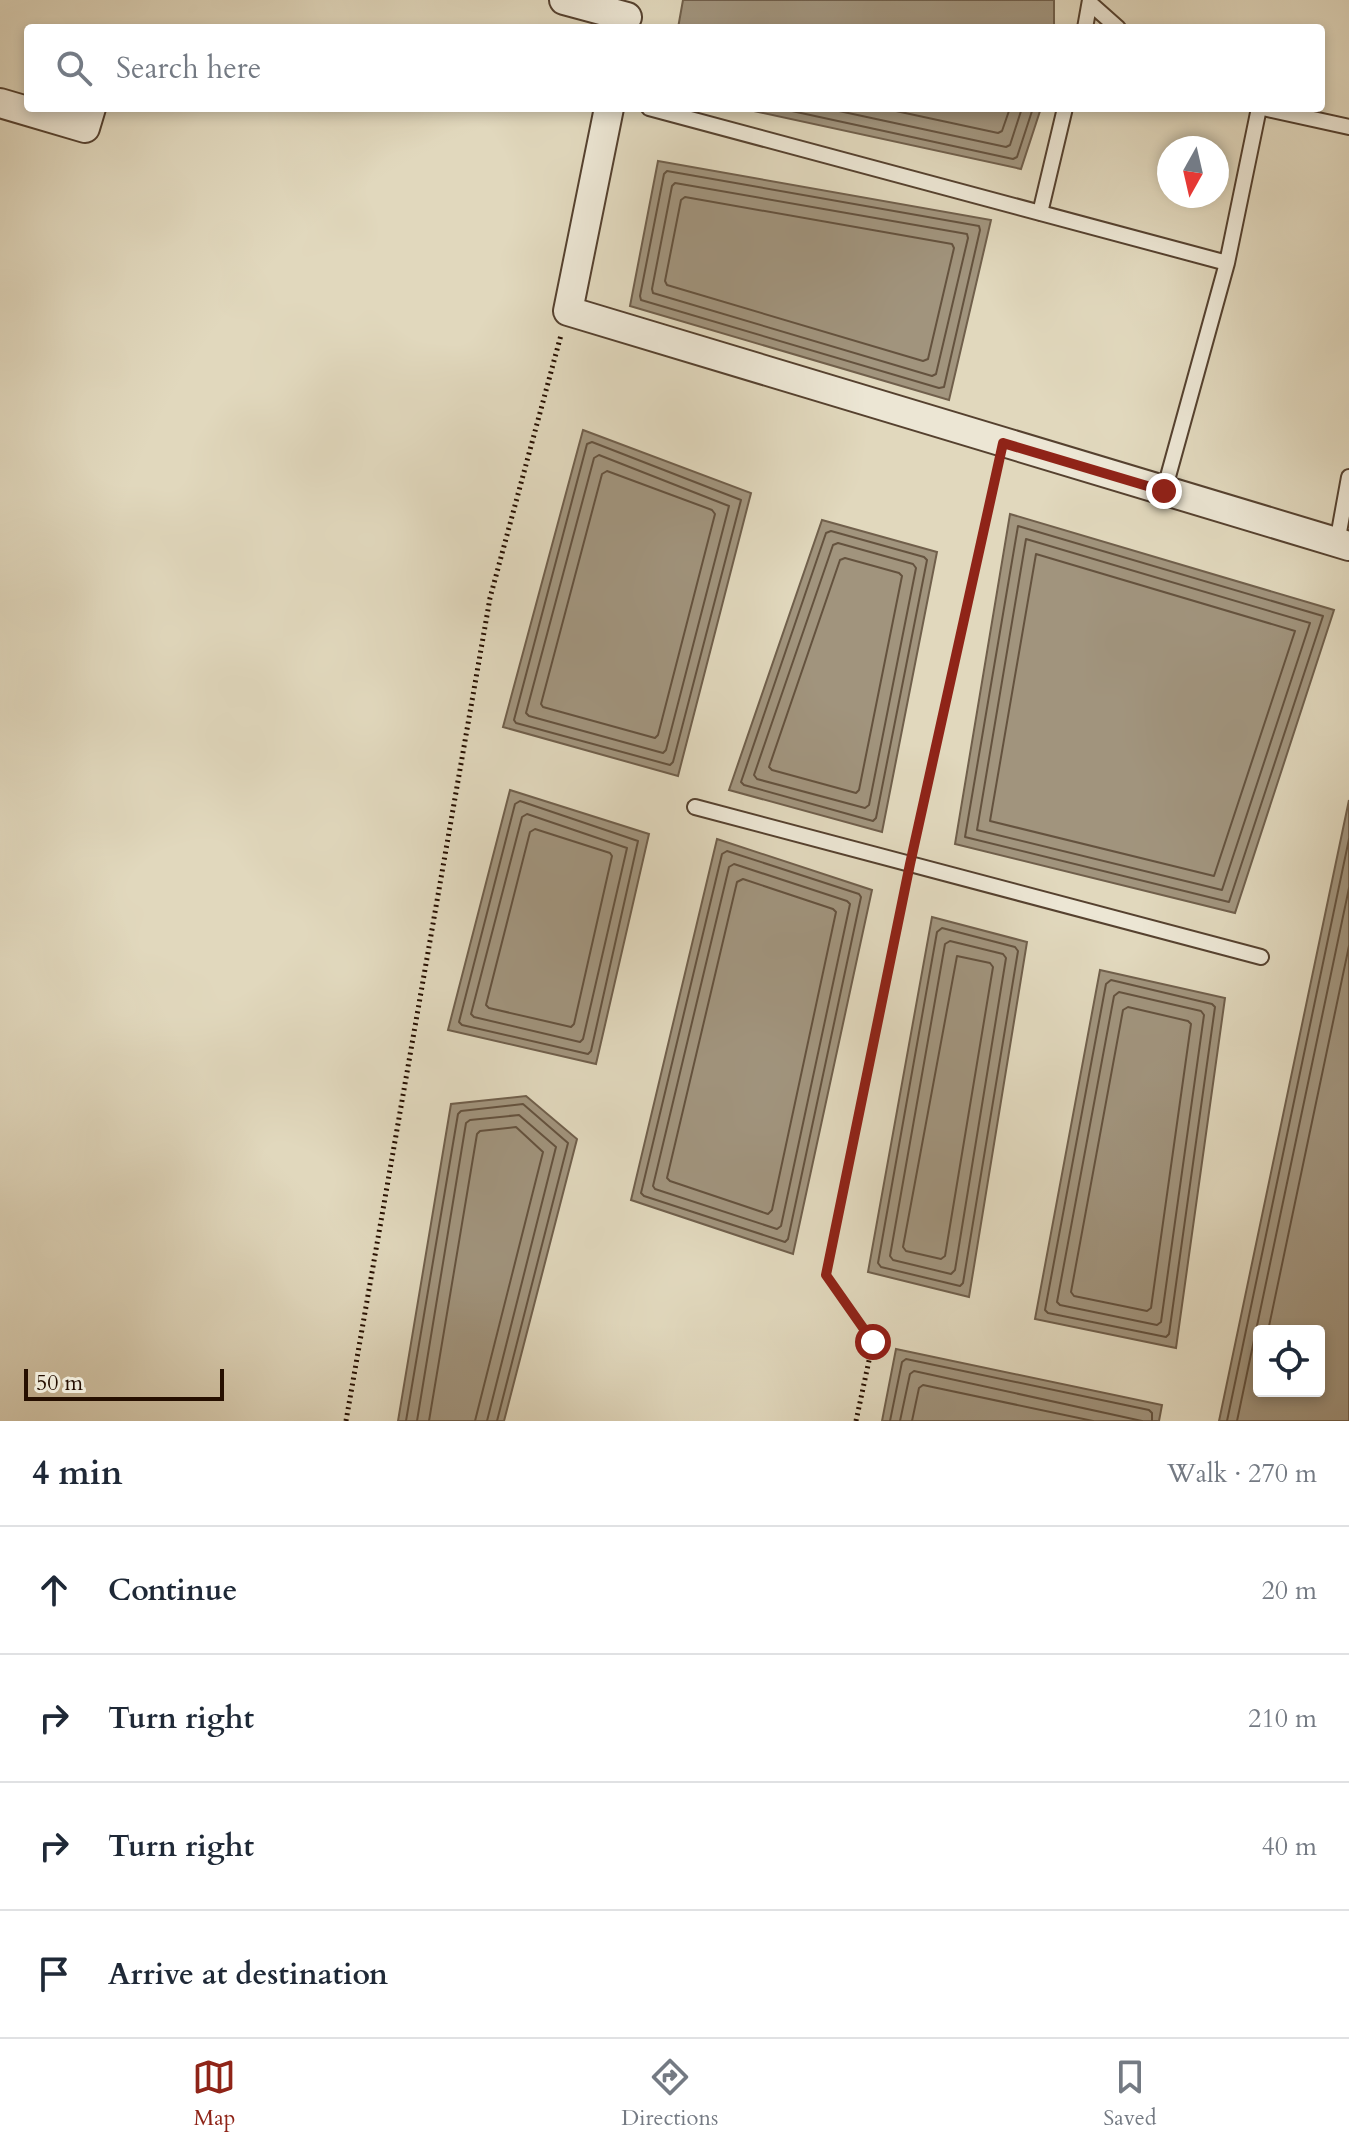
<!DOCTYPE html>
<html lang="en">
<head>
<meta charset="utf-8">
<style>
	body { margin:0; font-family:Cardo,serif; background:#f6f6f7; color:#1f2937 }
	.controls { position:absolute; right:24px; bottom:24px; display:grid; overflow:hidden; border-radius:8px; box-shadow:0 4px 12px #0003 }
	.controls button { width:72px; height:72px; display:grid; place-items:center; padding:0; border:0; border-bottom:2px solid #e0e1e3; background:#fff; color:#1f2937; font:40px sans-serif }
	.compass { position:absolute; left:1157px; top:136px; width:72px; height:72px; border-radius:50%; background:#fff; box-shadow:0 4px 12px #0003; rotate:188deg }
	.scale { position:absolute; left:24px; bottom:20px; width:200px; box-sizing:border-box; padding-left:8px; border:4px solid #260f00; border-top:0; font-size:22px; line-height:28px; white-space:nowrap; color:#260f00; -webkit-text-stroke:6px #ece6d4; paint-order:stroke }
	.stop { position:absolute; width:24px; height:24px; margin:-18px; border:6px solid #8f2418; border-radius:50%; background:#fff }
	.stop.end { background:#8f2418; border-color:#fff; box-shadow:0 2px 8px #0008 }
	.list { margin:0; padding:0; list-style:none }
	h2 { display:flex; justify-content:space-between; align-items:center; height:104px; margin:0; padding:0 32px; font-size:34px }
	h2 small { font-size:26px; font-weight:400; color:#747a83 }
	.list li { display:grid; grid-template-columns:52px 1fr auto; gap:24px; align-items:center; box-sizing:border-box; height:128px; padding:0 32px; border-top:2px solid #e0e1e3 }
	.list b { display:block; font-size:30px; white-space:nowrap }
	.list em { font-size:26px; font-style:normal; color:#747a83 }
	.icon { flex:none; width:44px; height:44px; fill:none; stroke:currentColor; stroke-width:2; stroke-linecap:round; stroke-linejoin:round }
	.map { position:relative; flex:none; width:1349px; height:1421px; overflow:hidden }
	.search { position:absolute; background:#fff; box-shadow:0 4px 12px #0003; left:24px; right:24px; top:24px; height:88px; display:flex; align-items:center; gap:20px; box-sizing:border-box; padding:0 28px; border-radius:8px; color:#747a83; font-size:30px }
	.sheet { height:616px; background:#fff }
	nav { display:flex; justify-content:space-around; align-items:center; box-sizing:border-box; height:112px; border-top:2px solid #e0e1e3; background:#fff; font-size:22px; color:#747a83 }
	nav a { display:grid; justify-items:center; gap:4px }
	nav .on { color:#8f2418 }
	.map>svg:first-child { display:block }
	.water { fill:#a1947d; stroke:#705f4b; stroke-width:2; fill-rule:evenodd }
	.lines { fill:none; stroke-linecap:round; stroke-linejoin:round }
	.shore { stroke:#64523e; stroke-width:2 }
	.lane-casing { stroke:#55412f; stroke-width:18 }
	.street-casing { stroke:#55412f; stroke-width:32 }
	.path { stroke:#260f00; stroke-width:5; stroke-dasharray:2 4; stroke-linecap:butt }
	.lane { stroke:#ece6d4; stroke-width:14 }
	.street { stroke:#ece6d4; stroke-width:28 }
	.route { stroke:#8f2418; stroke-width:10 }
</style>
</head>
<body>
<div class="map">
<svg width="1349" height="1421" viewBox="0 0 1349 1421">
	<rect width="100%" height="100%" fill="#e1d8bd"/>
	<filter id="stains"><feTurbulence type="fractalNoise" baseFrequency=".0025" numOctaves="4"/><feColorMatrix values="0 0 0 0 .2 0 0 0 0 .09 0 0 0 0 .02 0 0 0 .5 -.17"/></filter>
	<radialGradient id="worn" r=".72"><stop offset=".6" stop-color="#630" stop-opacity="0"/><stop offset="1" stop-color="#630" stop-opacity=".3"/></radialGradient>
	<!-- water -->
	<path class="water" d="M683,0H1054V28H678Z
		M740,108H1041L1021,169Z
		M658,161L991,220L949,400L630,306Z
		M583,430L751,493L678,776L503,727Z
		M1010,514L1334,610L1235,913L955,844Z
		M822,520L937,552L882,832L729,790Z
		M510,790L649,834L596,1064L448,1030Z
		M1349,800V1421H1219ZM1259,1331H1319V1391H1259Z
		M717,839L872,890L793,1254L631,1200Z
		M932,917L1027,942L969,1297L868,1272Z
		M1100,970L1225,998L1176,1348L1035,1319Z
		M526,1096L577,1139L504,1421H398L451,1104Z
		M896,1349L1162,1405L1159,1421H882Z"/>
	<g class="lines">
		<!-- shore -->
		<path class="shore" d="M778,108L1013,159L1017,157L1033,108
			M825,108L1006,147L1010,145L1022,108
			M882,108L998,133L1002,131L1010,108
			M667,171L979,226L980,230L944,387L939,388L641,300L640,296L664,174Z
			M675,183L967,234L968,238L936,374L932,376L653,293L652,289L672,186Z
			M685,197L952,244L954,248L928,359L923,361L667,285L665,281L681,200Z
			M592,442L741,500L673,762L670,765L516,723L514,720L587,444Z
			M599,455L729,506L666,750L663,753L529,716L526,713L594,458Z
			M607,471L712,510L715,514L658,735L655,738L543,707L541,704L602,474Z
			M1018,526L1323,616L1229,902L965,837Z
			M831,531L924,557L927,560L876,818L873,821L744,785L741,782L826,533Z
			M1026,539L1310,623L1222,890L977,830Z
			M838,543L913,564L916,568L869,805L865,808L757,779L754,775L833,545Z
			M1036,554L1295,631L1214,876L990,821Z
			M845,558L899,573L902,576L859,790L856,793L772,770L769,767L840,560Z
			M520,801L638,841L591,1051L588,1054L462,1025L459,1022L515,804Z
			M527,814L627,848L583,1039L580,1042L474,1017L471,1014L522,817Z
			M535,829L610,853L612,856L574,1024L571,1027L489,1008L486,1005L530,832Z
			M727,851L859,894L861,897L788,1239L785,1242L644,1196L641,1193L722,854Z
			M734,864L847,901L850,904L781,1226L777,1229L655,1189L653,1186L729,867Z
			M743,879L833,909L836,912L772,1210L768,1214L670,1181L667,1178L737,882Z
			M942,928L1015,947L1018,951L963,1283L960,1286L881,1267L878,1263L937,932Z
			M950,941L1003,954L1006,958L955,1270L951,1274L893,1260L890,1256L945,944Z
			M957,956L990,963L993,967L945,1256L941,1259L906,1251L903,1247Z
			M1111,980L1212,1004L1215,1007L1169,1334L1166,1337L1048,1313L1045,1310L1106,984Z
			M1119,992L1201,1011L1204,1015L1161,1322L1157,1325L1060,1305L1057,1302L1114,996Z
			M1128,1007L1188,1021L1191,1024L1151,1308L1147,1311L1074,1296L1071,1292L1123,1010Z
			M1268,1331L1349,946
			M406,1421L458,1114L461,1111L523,1104L568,1143L497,1421
			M417,1421L466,1123L470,1120L519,1115L556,1147L487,1421
			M429,1421L477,1134L480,1131L516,1127L543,1152L475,1421
			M890,1421L902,1362L906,1359L1149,1410L1152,1413V1421
			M900,1421L910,1374L914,1371L1142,1421
			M912,1421L919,1388L923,1385L1093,1421
			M1227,1421L1349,839
			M1237,1421L1349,888"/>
		<!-- lane casing -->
		<g class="lane-casing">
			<path id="lane" d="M1091,4L1118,28
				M1085,28L1090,0
				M649,108L1227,263
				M1263,108L1349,127
				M1040,213L1065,108
				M1164,491L1227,263L1259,108
				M1337,543L1349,477
				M695,807L1261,957"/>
		</g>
		<!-- street casing -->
		<g class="street-casing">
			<path id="street" d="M564,0L627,17
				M0,103L85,128L91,108
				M609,108L568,311L1349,546"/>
		</g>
		<!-- path -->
		<path class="path" d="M913,848L998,467
			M346,1421L490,598L561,335
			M856,1421L873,1342L826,1275L906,881"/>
		<!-- lane -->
		<use href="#lane" class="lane"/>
		<!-- street -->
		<use href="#street" class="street"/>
	</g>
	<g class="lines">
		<!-- route -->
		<path class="route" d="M873,1342L826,1275L910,864L1003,443L1164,491"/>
	</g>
	<rect width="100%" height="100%" filter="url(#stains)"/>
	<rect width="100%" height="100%" fill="url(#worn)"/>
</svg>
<div class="controls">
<button><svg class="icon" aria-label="locate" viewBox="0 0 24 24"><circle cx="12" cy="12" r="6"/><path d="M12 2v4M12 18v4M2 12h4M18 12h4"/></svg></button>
</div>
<svg class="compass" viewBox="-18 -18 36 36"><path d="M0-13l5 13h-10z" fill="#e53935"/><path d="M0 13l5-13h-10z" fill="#747a83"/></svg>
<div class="scale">50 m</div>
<div class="stop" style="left:873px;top:1342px"></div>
<div class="stop end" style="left:1164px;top:491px"></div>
<div class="search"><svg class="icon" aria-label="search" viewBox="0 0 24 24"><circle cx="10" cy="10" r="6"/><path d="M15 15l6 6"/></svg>Search here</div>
</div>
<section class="sheet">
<h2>4 min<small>Walk · 270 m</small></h2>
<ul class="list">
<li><svg class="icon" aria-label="ahead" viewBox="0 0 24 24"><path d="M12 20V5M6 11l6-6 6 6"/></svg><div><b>Continue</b></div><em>20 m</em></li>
<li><svg class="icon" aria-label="right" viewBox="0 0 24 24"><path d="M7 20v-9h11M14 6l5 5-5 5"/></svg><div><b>Turn right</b></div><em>210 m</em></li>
<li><svg class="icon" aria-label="right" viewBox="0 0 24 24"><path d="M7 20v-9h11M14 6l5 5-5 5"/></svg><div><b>Turn right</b></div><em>40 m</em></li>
<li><svg class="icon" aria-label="arrive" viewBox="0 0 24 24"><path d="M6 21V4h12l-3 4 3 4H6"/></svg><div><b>Arrive at destination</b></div></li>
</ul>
</section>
<nav>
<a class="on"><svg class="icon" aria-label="map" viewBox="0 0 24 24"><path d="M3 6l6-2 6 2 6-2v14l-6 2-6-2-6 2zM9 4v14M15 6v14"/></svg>Map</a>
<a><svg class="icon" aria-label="directions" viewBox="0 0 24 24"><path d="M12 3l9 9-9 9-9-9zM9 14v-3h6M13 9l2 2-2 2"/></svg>Directions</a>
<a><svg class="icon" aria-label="saved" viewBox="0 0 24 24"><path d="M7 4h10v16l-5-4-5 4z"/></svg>Saved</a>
</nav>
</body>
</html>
